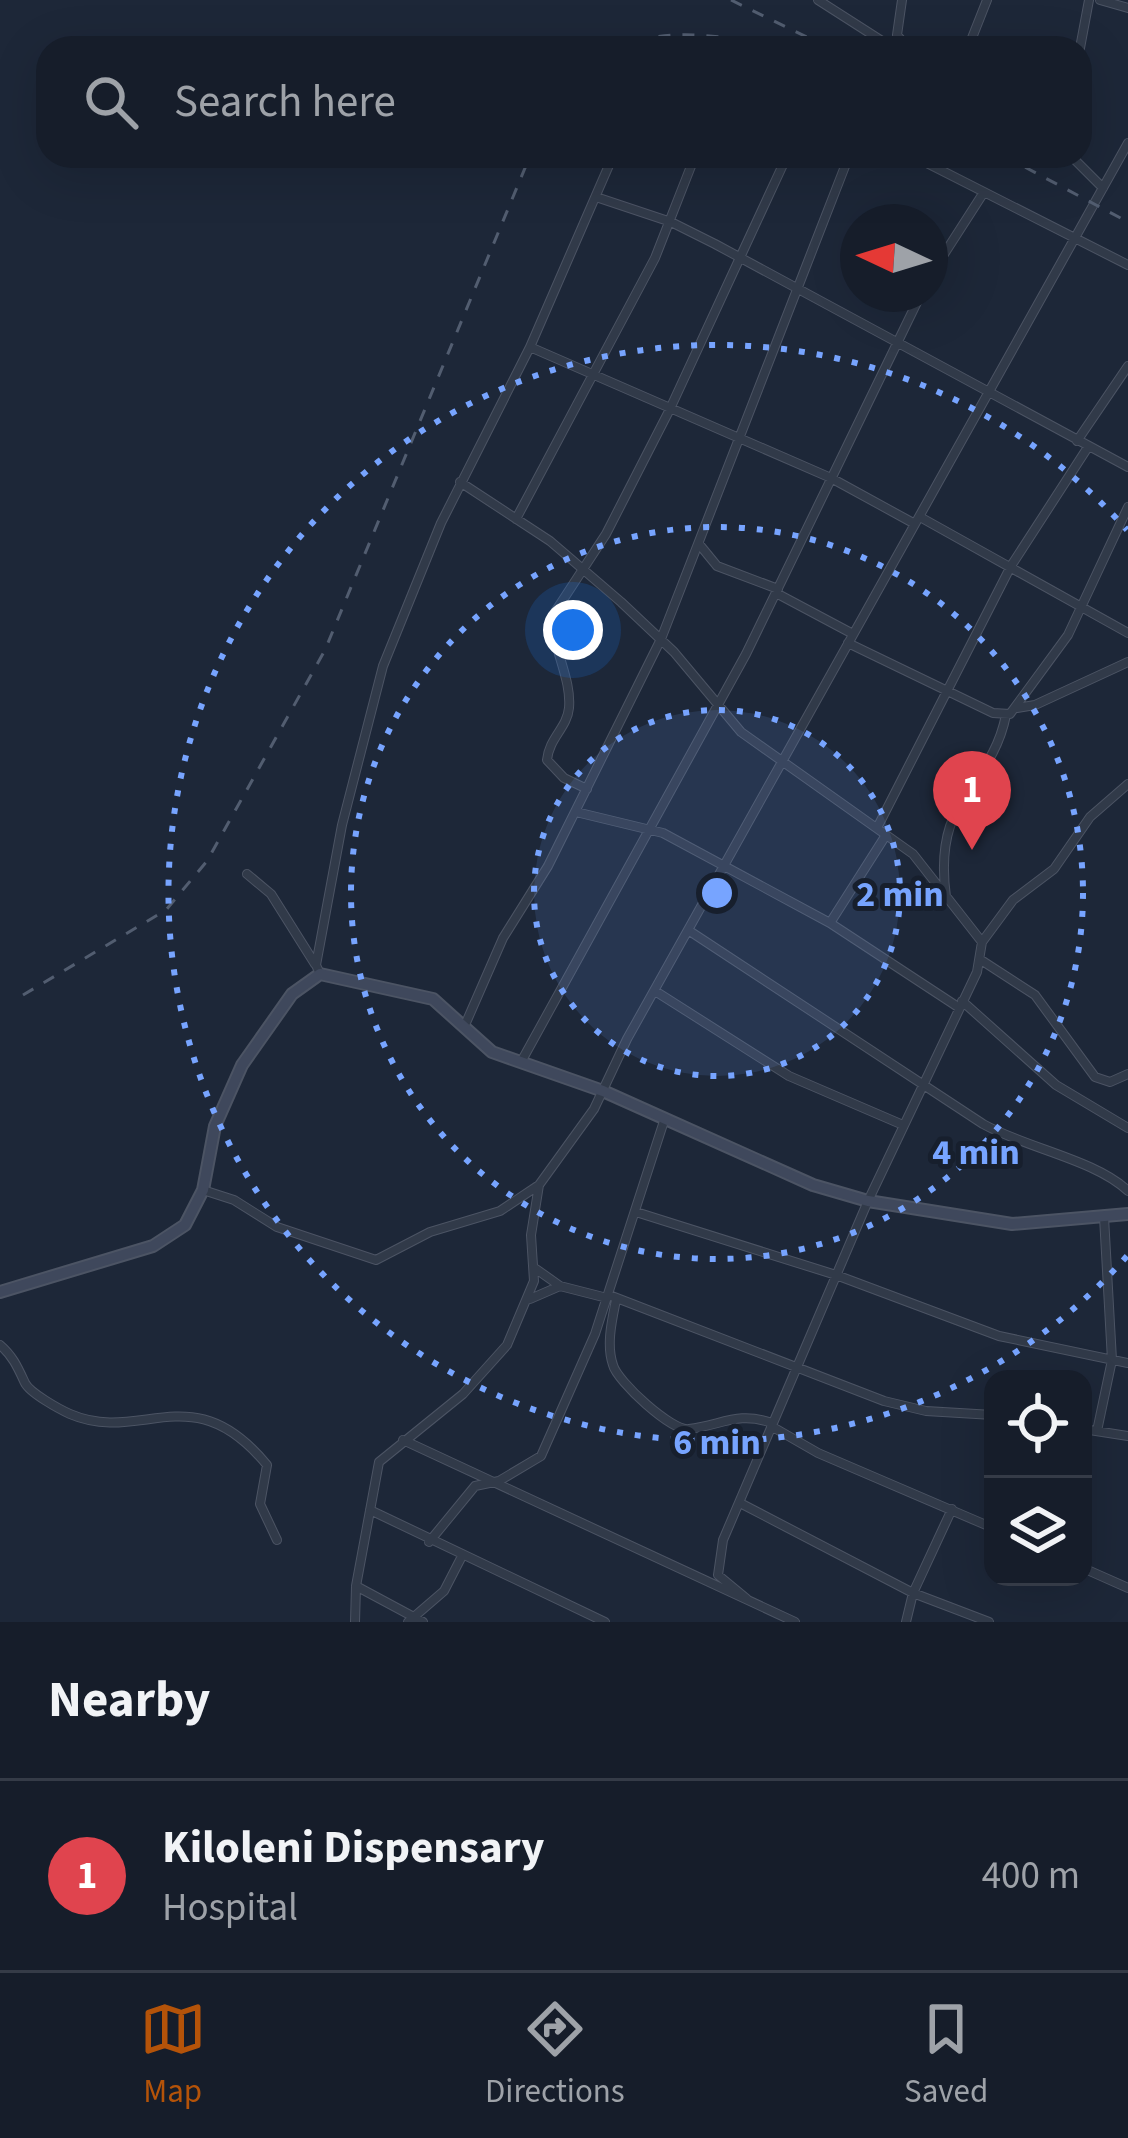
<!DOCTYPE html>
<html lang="en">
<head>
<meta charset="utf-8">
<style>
	body { margin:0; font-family:"Source Sans 3",sans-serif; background:#232a36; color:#f1f3f6 }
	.controls { position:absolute; right:36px; bottom:36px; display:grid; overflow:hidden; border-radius:24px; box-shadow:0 12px 48px #0002 }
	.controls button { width:108px; height:108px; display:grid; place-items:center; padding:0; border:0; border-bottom:3px solid #353b47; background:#161d2a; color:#f1f3f6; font:60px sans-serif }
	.compass { position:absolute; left:840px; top:204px; width:108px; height:108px; border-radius:50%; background:#161d2a; box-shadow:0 12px 48px #0002; rotate:274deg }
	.you { position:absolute; left:573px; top:630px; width:42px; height:42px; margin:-30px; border:9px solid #fff; border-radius:50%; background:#1a73e8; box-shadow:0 0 0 18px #1a73e833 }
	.badge { display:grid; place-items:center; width:78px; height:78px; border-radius:50%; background:#b45309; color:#fff; font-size:39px; font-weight:700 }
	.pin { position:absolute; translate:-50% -99px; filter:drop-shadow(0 3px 6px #0008) }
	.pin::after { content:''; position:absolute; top:63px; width:42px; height:36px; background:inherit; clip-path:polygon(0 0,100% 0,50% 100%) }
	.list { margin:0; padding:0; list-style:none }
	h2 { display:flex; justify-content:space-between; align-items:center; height:156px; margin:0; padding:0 48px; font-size:51px }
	h2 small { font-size:39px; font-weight:400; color:#9ea2a8 }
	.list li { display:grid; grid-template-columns:78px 1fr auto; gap:36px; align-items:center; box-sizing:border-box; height:192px; padding:0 48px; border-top:3px solid #353b47 }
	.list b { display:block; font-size:45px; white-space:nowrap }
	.list p { margin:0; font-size:39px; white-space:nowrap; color:#9ea2a8 }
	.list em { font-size:39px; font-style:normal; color:#9ea2a8 }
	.icon { flex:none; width:66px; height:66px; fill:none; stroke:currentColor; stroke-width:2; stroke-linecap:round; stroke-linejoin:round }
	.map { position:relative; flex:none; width:1128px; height:1622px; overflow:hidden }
	.search { position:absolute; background:#161d2a; box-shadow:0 12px 48px #0002; left:36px; right:36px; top:36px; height:132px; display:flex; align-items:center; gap:30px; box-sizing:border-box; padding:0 42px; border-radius:36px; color:#9ea2a8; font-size:45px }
	.sheet { height:348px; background:#161d2a }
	nav { display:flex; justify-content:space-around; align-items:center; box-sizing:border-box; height:168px; border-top:3px solid #353b47; background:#161d2a; font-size:33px; color:#9ea2a8 }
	nav a { display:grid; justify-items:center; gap:6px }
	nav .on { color:#b45309 }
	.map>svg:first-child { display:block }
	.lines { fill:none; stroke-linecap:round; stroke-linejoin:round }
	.street-casing { stroke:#4c5464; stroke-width:10 }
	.secondary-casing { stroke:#4c5464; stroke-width:14 }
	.street { stroke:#313a49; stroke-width:8 }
	.secondary { stroke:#3f485c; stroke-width:10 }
	.rail { stroke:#525d70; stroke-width:3; stroke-dasharray:12 12; stroke-linecap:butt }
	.ring { fill:none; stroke:#77a4ff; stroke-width:6; stroke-dasharray:6 12 }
	.centre { fill:#77a4ff; stroke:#171f2d; stroke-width:6 }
	.ring-label { font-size:36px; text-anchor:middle; font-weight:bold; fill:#77a4ff; stroke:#171f2d; stroke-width:10; stroke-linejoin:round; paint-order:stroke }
</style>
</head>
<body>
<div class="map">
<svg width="1128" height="1622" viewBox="0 0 1128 1622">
	<rect width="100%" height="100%" fill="#1d2738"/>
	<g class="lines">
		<!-- street casing -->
		<g class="street-casing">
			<path id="street" d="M818,0L893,48
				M902,0L897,35L908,48
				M1100,0L1128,8
				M968,48L987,0
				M1080,48L1089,0
				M913,156L1128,265
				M1071,156L1103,188
				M596,197L671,222L715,244L1128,467
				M930,276L984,192
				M530,347L831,478L915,524
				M1077,441L1128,366
				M460,482L550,541L621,602L674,652L741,732L913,854L982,942L977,972L868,1201L723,1540L718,1575L747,1599
				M920,517L1128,633
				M516,519L655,258L695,156
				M699,544L717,566L778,589
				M776,593L853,634
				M848,643L993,713L1010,714L1068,635L1128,507
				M1017,708L1035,705L1128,662
				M587,789L564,778L547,760C549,738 567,728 569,708C572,675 548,643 555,612L606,534L669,411L787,156
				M576,812L663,833L830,923L958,1007
				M877,828L1011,566L1088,447
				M247,874L271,894L315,964
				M946,897C932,794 991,790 1006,715
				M830,923L886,835
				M688,930L983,1124C1026,1148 1096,1160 1128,1191
				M982,942L1013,900L1054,869L1090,817L1128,784
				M981,960L1035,995L1095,1077L1110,1082L1128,1074
				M320,974L316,965L342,825L383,666L441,523L530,347L613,156
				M655,991L789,1076L903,1125
				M962,1001L1056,1085L1128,1128
				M465,1025L503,938L548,866L661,639L849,156
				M521,1062L746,654L921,294
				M203,1190L234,1200L277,1227L376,1260L430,1232L500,1211L539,1185
				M636,1212L836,1275L999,1336L1128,1363
				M536,1269L560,1286L607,1298
				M609,1295L884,1401L926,1411L993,1415
				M530,1299L560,1286
				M616,1300C612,1320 606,1345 613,1365C617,1381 672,1432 689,1429C722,1425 738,1411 772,1423
				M0,1345C13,1356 18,1368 25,1383C30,1393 59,1409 70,1414C142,1445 192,1374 267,1465L260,1504L277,1540
				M771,1426L818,1453L993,1528
				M1083,1429L1128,1436
				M1097,1431L1112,1360L1104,1217
				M403,1440L795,1622
				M740,1503L913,1593L989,1622
				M370,1510L605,1622
				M429,1542L475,1486L499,1481L541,1456L595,1334L664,1121
				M1083,1568L1128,1588
				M356,1586L423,1622
				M355,1622L356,1586L379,1462L463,1394L507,1345L534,1281L531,1235L539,1185L594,1109L627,1039L1128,143
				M408,1622L444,1591L461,1558
				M906,1622L913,1593L952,1509"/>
		</g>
		<!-- secondary casing -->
		<g class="secondary-casing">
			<path id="secondary" d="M0,1292L153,1246L185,1225L203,1190L215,1126L242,1065L292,994L320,974L433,999L492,1052L603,1091L813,1185L868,1201L1012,1224L1128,1214"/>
		</g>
		<!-- street -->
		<use href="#street" class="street"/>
		<!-- secondary -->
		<use href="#secondary" class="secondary"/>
		<!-- rail -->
		<path class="rail" d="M731,0L829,48
			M612,48C667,27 719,34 776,48
			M1004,156L1128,222
			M23,995L166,910L207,861L325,650L530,156"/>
	</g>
	<!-- distance rings -->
	<circle cx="717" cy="893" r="183" fill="#77a4ff" fill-opacity=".12"/>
	<g class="ring">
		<circle cx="717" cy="893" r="183"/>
		<circle cx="717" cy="893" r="366"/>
		<path d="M1127 1256A548 548 0 1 1 1127 530"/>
	</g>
	<circle cx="717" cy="893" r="18" class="centre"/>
	<g class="ring-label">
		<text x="900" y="906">2 min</text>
		<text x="976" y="1164">4 min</text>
		<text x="717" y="1454">6 min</text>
	</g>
</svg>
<div class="controls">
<button><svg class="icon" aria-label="locate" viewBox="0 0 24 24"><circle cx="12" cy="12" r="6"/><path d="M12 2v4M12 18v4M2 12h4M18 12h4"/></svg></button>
<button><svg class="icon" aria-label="layers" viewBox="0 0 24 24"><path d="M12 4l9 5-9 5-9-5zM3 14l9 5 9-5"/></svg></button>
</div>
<svg class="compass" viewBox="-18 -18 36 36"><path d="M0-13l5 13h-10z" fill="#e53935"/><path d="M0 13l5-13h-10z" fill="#9ea2a8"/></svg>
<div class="you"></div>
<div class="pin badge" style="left:972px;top:850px;background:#e0444e">1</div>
<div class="search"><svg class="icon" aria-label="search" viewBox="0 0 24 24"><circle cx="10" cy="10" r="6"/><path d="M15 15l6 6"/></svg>Search here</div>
</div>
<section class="sheet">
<h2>Nearby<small></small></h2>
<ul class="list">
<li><span class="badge" style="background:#e0444e">1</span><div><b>Kiloleni Dispensary</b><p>Hospital</p></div><em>400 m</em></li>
</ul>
</section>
<nav>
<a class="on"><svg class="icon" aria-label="map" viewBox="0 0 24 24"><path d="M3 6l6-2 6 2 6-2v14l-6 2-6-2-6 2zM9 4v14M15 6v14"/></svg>Map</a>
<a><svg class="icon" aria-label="directions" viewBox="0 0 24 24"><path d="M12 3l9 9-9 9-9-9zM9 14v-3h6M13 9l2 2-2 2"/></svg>Directions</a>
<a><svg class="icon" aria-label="saved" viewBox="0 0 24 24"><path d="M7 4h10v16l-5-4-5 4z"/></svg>Saved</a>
</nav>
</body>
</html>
